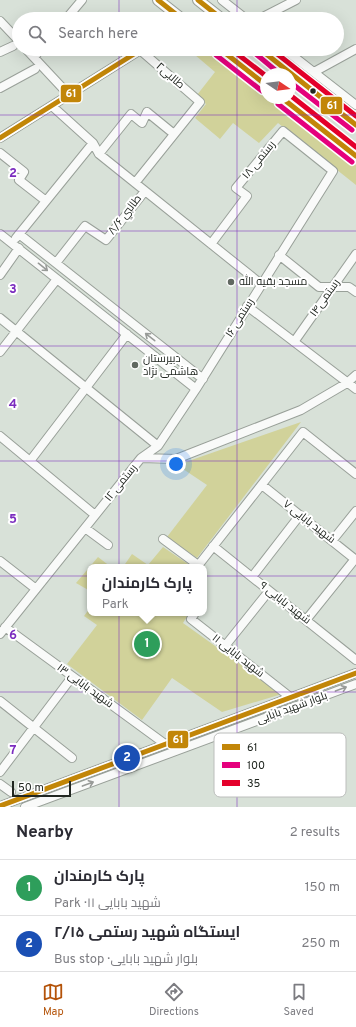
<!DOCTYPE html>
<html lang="en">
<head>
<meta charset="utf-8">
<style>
	body { margin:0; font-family:Overpass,Cairo,sans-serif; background:#f2f2f3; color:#2b2b33 }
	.compass { position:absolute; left:260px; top:68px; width:36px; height:36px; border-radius:50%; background:#fff; box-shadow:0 4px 16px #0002; rotate:103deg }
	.scale { position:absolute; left:12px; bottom:10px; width:59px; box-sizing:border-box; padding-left:4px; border:2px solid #212721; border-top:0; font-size:11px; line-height:14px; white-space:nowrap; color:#212721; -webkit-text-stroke:3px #fff; paint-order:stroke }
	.you { position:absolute; left:176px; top:464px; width:14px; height:14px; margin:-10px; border:3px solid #fff; border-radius:50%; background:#1a73e8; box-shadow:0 0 0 6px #1a73e833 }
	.badge { display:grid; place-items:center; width:26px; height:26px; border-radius:50%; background:#b45309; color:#fff; font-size:13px; font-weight:700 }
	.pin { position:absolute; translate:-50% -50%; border:2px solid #fff; box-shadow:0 1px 4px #0006 }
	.popup { position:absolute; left:87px; top:564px; width:120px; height:52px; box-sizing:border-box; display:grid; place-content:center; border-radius:8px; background:#fff; filter:drop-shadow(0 1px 3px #0005); font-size:13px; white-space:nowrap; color:#7c7c81 }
	.popup b { font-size:15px; color:#2b2b33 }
	.popup::after { content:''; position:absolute; left:50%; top:100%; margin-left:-8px; border:8px solid transparent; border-top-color:#fff }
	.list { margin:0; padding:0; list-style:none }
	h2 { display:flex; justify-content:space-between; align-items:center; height:52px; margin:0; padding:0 16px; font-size:17px }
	h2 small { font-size:13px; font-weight:400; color:#7c7c81 }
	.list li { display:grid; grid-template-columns:26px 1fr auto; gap:12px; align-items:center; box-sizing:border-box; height:56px; padding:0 16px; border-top:1px solid #e1e1e2 }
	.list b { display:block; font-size:15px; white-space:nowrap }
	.list p { margin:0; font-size:13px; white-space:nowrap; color:#7c7c81 }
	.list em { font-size:13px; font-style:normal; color:#7c7c81 }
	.icon { flex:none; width:22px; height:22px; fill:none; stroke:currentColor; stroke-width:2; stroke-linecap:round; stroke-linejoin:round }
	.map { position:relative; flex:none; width:356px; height:807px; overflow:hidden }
	.search { position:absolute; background:#fff; box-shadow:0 4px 16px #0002; left:12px; right:12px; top:12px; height:44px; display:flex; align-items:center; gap:10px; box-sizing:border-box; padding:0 14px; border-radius:22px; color:#7c7c81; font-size:15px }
	.sheet { height:164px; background:#fff }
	nav { display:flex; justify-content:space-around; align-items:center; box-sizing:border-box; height:56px; border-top:1px solid #e1e1e2; background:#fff; font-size:11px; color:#7c7c81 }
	nav a { display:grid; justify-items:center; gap:2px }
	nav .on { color:#b45309 }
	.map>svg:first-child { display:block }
	.green { fill:#d1d29a }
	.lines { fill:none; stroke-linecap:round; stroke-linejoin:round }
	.minor-casing { stroke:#99a099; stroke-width:10 }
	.major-casing { stroke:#99a099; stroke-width:12 }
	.minor { stroke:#f9faf9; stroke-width:8 }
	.major { stroke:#f9faf9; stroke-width:10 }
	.bus-1-casing { stroke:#fff; stroke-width:8 }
	.bus-2-casing { stroke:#fff; stroke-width:8 }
	.bus-3-casing { stroke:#fff; stroke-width:8 }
	.bus-1 { stroke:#c28608; stroke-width:5 }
	.bus-2 { stroke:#e5007d; stroke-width:5 }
	.bus-3 { stroke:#e4002b; stroke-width:5 }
	.oneway { stroke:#989b98 }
	.grid { fill:none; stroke:#7b2cbf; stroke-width:1; stroke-opacity:0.55 }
	.bus-dot { fill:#212721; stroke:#fff; stroke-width:1.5 }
	.poi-dot { fill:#616861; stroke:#fff; stroke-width:1.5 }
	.labels { text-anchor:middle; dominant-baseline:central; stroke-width:4; stroke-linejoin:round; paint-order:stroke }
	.street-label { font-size:11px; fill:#212721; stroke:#fff }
	.poi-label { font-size:11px; fill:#212721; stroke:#fff; text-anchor:start }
	.key { fill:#fff; stroke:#bcbebc; stroke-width:1 }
	.key-label { font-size:11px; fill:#212721 }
	.grid-label { font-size:13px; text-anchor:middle; font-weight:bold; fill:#7b2cbf; stroke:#fff; stroke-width:4; stroke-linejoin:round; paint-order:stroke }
	.line-badge { stroke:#fff; stroke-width:1.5 }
	.badge-label { font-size:11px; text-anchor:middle; font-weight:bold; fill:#fff }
</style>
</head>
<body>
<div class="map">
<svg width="356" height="807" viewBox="0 0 356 807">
	<rect width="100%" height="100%" fill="#d8e1d8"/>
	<!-- green -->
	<path class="green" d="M188,49H209L266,94V98H271L356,165V185L278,123L259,143L233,123L220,139L195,118L206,104L197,95L215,72Z
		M301,422L197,558L167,537L207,485L177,465Z
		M163,547L191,566L123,567L132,554L148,565Z
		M98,557L111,567H90V591L76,583Z
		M90,608V613H189L183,623L282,694L222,712L172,678L142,720L67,664L97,625L84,616Z"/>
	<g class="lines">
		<!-- minor casing -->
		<g class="minor-casing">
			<path id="minor" d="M222,0L246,19
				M66,19L82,0
				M259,19L296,0
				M0,21L19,41
				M26,49L69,95
				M284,49L356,105
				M0,52L13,46
				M34,57L41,49
				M314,72L356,49
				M0,88L35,69
				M52,106L93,143L99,154L261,284
				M0,138L142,49
				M0,153L24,172L19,180L46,201
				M99,154L131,114L142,123L147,112L174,134
				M135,183L200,102L140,50
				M0,234L196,389
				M19,234L203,379
				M16,238L93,143
				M279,255L319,287H349L356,292
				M56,263L85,226L106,240L145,191
				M0,275L19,248
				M247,306L356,389
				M0,318L158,446
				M294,342L356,254
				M0,352L57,279
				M0,436L95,515
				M141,458L158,446L196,389L333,171L283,131L236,188L247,196L211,244
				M30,461L127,334
				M262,485L356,560
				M85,528L108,545
				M163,539L198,565
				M332,541L356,511
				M213,546L356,660
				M0,561L36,589
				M197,567L303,432L356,474
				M252,577L300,515
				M195,613L191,619L290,697
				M306,620L355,559
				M5,627L165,744
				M0,634L141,458L176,459L301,410L347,383L356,375
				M225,646L269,591
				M0,701L72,758
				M0,772L72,677
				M0,784L11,792
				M0,806L356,673
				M25,807L356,684"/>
		</g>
		<!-- major casing -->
		<g class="major-casing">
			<path id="major" d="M158,0L182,19
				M198,0L222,19
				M220,49L266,85
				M260,49L356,125
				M282,98L356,156"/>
		</g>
		<!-- minor -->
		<use href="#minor" class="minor"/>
		<!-- major -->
		<use href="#major" class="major"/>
		<!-- bus-1 casing -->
		<g class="bus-1-casing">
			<path id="bus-1" d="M158,0L182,19
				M198,0L222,19
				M220,49L266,85
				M260,49L356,125
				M282,98L356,156
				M0,138L142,49
				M0,806L356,673"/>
		</g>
		<!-- bus-2 casing -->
		<g class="bus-2-casing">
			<path id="bus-2" d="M256,54L280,74
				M216,55L262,91
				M290,82L352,130
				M278,104L352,162"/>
		</g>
		<!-- bus-3 casing -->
		<g class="bus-3-casing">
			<path id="bus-3" d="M231,49L266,76
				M271,49L356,116
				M290,95L356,147"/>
		</g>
		<!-- bus-1 -->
		<use href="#bus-1" class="bus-1"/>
		<!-- bus-2 -->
		<use href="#bus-2" class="bus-2"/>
		<!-- bus-3 -->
		<use href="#bus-3" class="bus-3"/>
	</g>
	<!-- one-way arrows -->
	<defs><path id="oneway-shaft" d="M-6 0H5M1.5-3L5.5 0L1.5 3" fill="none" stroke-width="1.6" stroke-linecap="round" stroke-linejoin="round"/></defs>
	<g class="oneway">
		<use href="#oneway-shaft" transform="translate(43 267) rotate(39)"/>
		<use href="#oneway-shaft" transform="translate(150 337) rotate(-142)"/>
		<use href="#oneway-shaft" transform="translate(341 689) rotate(-20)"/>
		<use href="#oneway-shaft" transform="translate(88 784) rotate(-20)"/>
	</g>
	<!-- grid -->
	<path class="grid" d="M119,0V19M237,0V19M119,49V807M237,49V807M0,115H356M0,231H356M0,346H356M0,461H356M0,576H356M0,692H356"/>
	<!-- markers -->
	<circle class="bus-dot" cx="313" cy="91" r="3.5"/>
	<g class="poi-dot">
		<circle cx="231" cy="282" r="4"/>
		<circle cx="135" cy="365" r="4"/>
	</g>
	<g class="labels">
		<!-- street labels -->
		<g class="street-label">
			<text transform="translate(170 76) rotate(41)">طالبی۲</text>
			<text transform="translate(259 160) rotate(-51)">رستمی ۱۸</text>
			<text transform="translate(125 215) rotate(-52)">طالبي ۸/۶</text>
			<text transform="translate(325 298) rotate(-55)">رستمی۱۴</text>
			<text transform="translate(240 318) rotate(-58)">رستمی ۱۶</text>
			<text transform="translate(121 483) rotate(-51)">رستمی ۱۲</text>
			<text transform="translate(309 522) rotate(38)">شهید بابایی ۷</text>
			<text transform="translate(285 603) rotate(38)">شهید بابایی ۹</text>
			<text transform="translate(238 656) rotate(38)">شهید بابایی ۱۱</text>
			<text transform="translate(85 686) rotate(36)">شهید بابایی ۱۳</text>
			<text transform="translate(292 708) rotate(-20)">بلوار شهید بابایی</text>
		</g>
		<!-- poi labels -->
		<g class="poi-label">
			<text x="239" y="282">مسجد بقیه الله</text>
			<text x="143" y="359">دبیرستان<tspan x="143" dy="13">هاشمی نژاد</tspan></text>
		</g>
	</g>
	<!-- legend -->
	<rect x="214" y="733" width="132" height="64" rx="6" class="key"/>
	<rect x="222" y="744" width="18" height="6" fill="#c28608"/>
	<rect x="222" y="762" width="18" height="6" fill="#e5007d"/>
	<rect x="222" y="780" width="18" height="6" fill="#e4002b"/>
	<g class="key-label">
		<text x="247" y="751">61</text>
		<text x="247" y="769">100</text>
		<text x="247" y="787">35</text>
	</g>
	<g class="grid-label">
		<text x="13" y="177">2</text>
		<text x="13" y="293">3</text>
		<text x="13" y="408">4</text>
		<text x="13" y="523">5</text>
		<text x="13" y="639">6</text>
		<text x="13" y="754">7</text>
	</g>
	<g class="line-badge">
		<rect x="60" y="84" width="22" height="19" rx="4" fill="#c28608"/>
		<rect x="320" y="96" width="23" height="19" rx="4" fill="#c28608"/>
		<rect x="167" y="730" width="22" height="19" rx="4" fill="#c28608"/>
	</g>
	<g class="badge-label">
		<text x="71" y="97">61</text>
		<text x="332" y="109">61</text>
		<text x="178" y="743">61</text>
	</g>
</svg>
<svg class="compass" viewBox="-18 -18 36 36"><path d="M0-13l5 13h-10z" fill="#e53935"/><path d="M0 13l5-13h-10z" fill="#7c7c81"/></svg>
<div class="scale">50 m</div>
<div class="you"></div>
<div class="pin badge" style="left:147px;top:644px;background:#2e9e5b">1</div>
<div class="popup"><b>پارک کارمندان</b>Park</div>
<div class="pin badge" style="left:127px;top:758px;background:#1a4fb4">2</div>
<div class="search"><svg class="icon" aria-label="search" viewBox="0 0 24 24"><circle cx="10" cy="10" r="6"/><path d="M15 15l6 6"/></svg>Search here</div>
</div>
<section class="sheet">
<h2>Nearby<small>2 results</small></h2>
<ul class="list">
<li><span class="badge" style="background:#2e9e5b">1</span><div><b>پارک کارمندان</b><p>Park · شهید بابایی ۱۱</p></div><em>150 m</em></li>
<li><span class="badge" style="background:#1a4fb4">2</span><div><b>ایستگاه شهید رستمی ۲/۱۵</b><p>Bus stop · بلوار شهید بابایی</p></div><em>250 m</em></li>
</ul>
</section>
<nav>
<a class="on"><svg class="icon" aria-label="map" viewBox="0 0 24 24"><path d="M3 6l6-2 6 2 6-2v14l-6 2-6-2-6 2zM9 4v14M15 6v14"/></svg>Map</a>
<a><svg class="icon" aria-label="directions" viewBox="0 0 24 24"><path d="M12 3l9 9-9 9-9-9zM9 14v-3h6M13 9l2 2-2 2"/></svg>Directions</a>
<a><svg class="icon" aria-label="saved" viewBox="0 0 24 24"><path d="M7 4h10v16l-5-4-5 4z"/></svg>Saved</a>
</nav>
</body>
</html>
